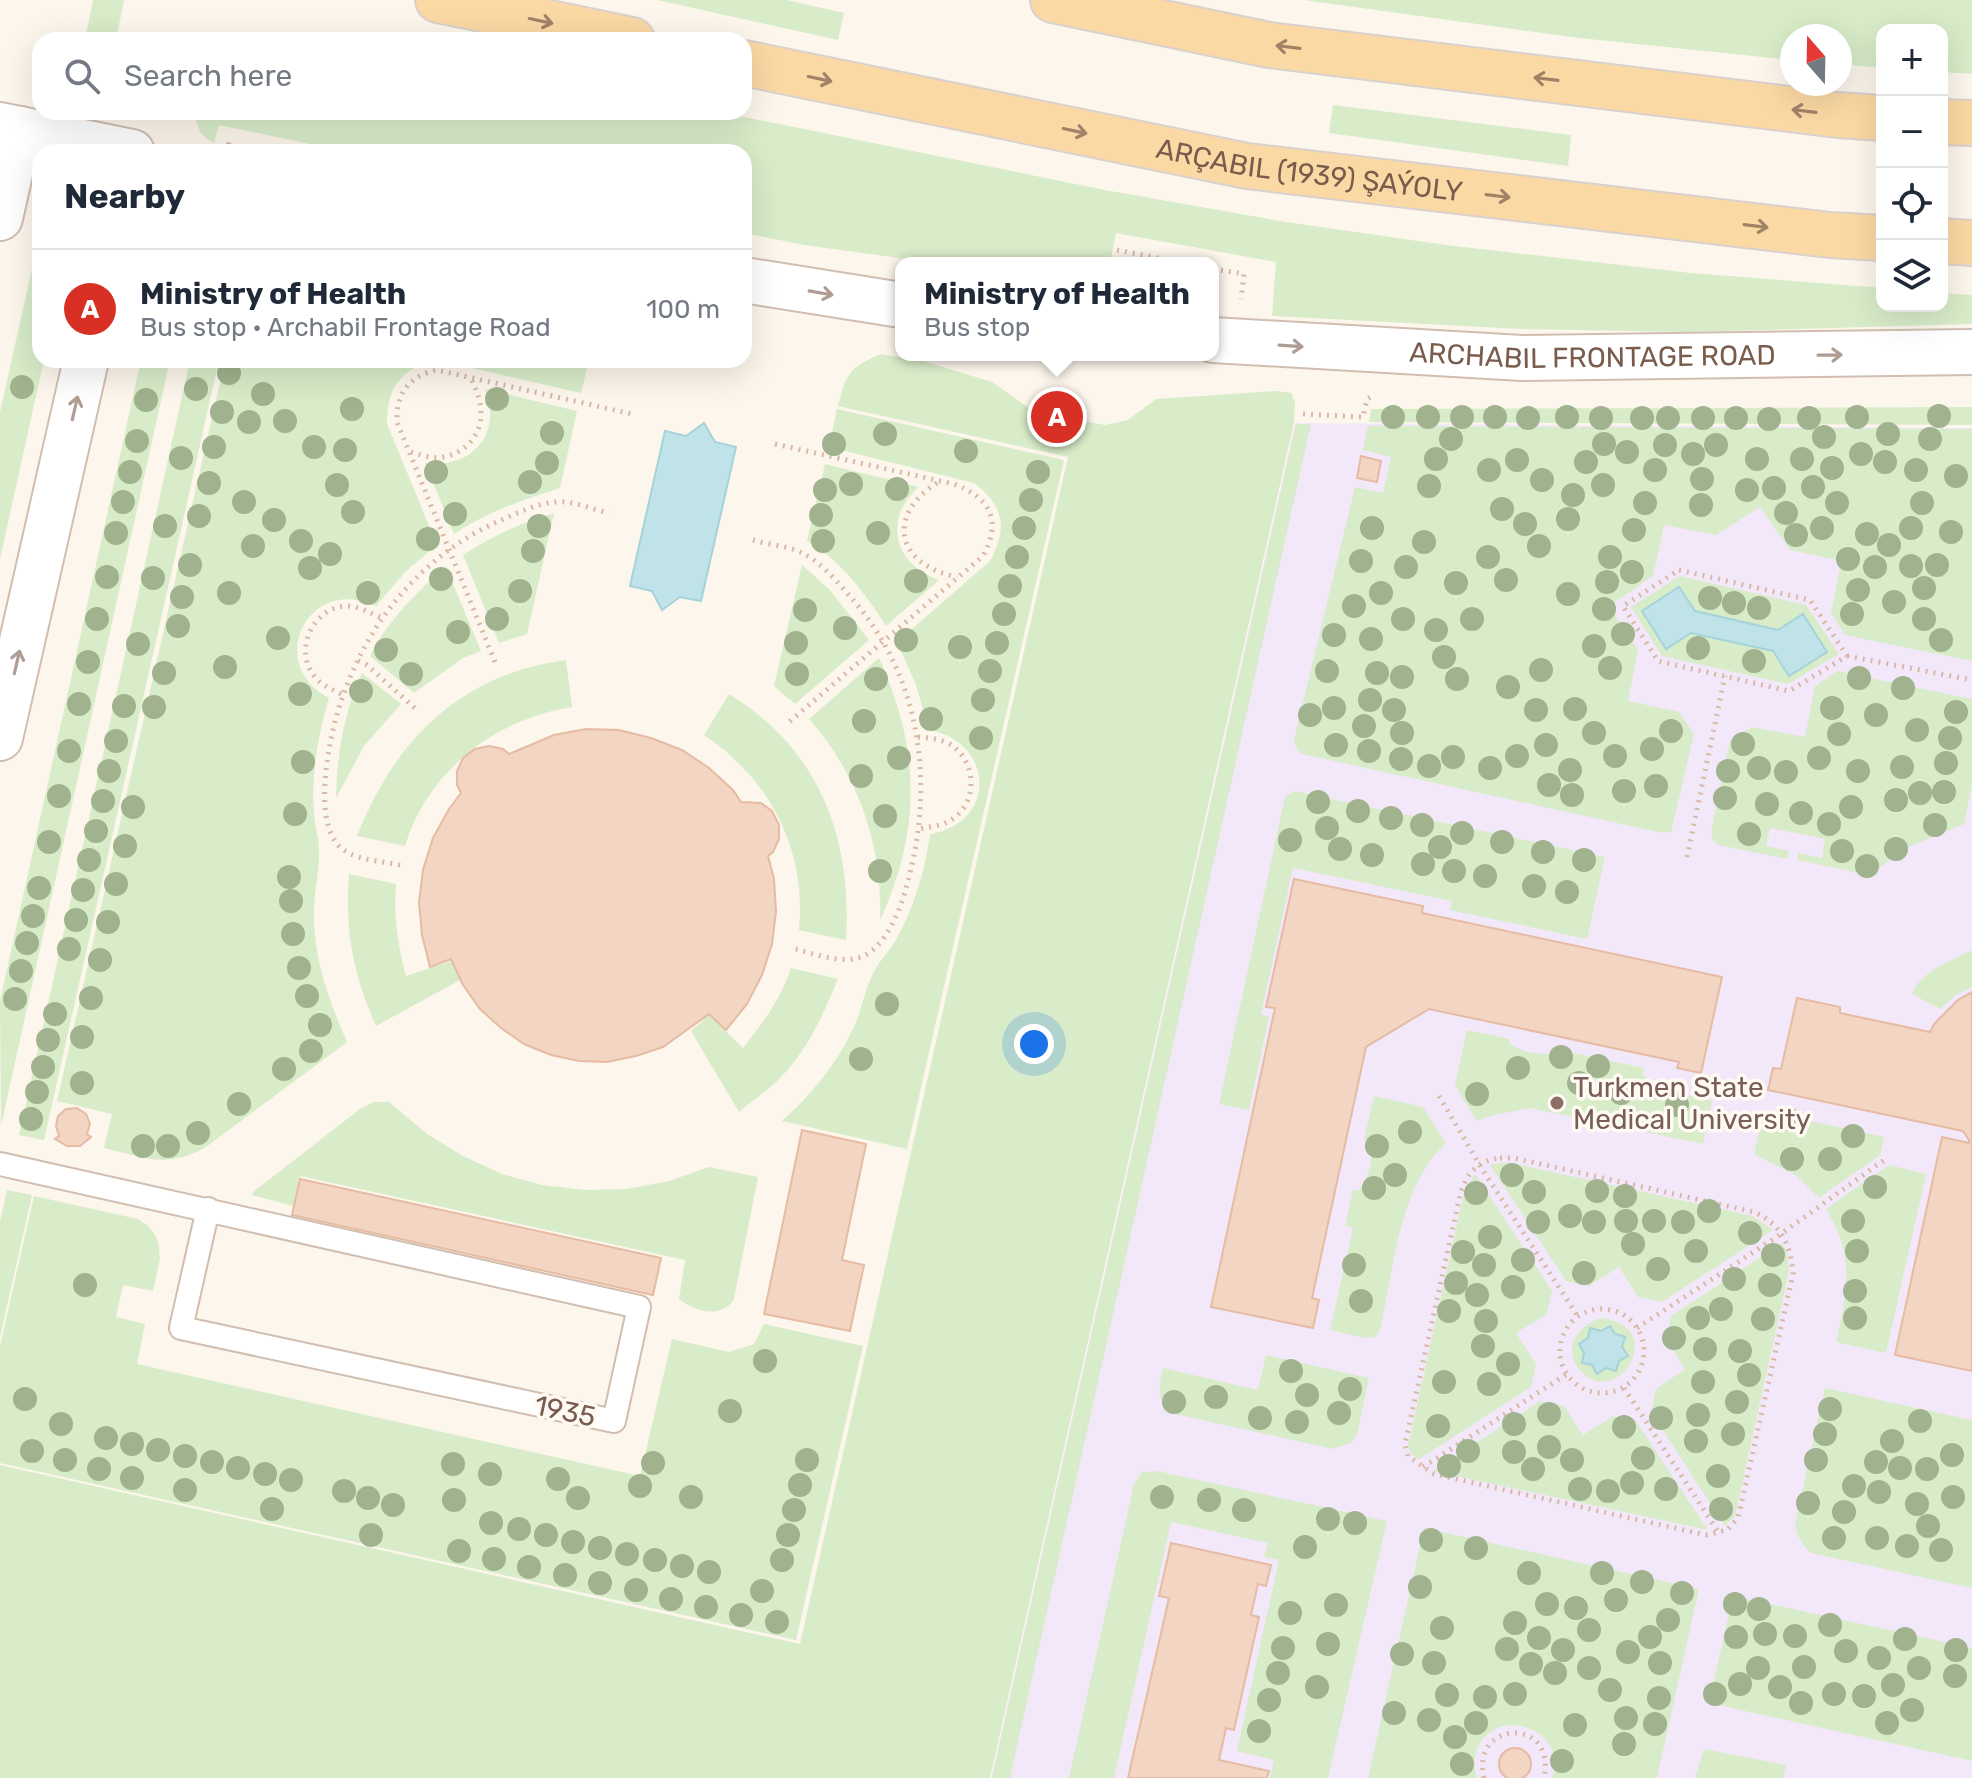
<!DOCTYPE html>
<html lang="en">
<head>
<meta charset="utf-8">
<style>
	body { margin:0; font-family:Rubik,sans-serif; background:#f2f2f3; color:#1f2937 }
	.controls { position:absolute; right:24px; top:24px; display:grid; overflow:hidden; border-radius:16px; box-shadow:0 8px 32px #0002 }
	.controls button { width:72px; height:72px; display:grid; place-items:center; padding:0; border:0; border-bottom:2px solid #e0e1e3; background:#fff; color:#1f2937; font:40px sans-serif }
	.compass { position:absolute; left:1780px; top:24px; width:72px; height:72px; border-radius:50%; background:#fff; box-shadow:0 8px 32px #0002; rotate:340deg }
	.you { position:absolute; left:1034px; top:1044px; width:28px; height:28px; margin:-20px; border:6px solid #fff; border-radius:50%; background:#1a73e8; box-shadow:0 0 0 12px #1a73e833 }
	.badge { display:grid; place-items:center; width:52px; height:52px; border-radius:50%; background:#d93025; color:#fff; font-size:26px; font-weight:700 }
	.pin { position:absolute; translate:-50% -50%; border:4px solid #fff; box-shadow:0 2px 8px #0006 }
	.popup { position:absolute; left:895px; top:257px; width:324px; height:104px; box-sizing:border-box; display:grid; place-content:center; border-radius:16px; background:#fff; filter:drop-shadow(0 2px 6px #0005); font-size:26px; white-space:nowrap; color:#747a83 }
	.popup b { font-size:30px; color:#1f2937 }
	.popup::after { content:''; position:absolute; left:50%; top:100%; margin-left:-16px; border:16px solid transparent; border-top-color:#fff }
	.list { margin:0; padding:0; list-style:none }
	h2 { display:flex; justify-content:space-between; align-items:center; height:104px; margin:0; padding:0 32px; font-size:34px }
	h2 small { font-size:26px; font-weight:400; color:#747a83 }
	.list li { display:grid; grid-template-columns:52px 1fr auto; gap:24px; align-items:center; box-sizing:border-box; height:120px; padding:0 32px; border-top:2px solid #e0e1e3 }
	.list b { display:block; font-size:30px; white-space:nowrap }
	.list p { margin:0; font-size:26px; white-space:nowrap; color:#747a83 }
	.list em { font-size:26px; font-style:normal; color:#747a83 }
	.icon { flex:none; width:44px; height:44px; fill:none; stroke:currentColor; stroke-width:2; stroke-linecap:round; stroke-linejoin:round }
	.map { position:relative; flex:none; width:1972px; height:1778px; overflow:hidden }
	.search { position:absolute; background:#fff; box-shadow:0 8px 32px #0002; left:32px; top:32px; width:720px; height:88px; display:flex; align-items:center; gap:20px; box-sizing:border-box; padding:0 28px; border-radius:24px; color:#747a83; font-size:30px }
	.panel { position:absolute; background:#fff; box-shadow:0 8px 32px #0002; left:32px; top:144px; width:720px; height:224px; border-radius:24px }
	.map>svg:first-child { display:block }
	.education { fill:#f3e8fa }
	.green { fill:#d8ecc9; fill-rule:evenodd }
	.water { fill:#bfe3e8; stroke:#a5d3da; stroke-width:2 }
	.building { fill:#f3d5c3; stroke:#e6bba3; stroke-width:2 }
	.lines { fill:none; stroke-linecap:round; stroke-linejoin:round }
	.lane-casing { stroke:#d1beb0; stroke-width:26 }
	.street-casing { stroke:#d1beb0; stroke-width:48 }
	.primary-casing { stroke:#dad1cd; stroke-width:48 }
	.path { stroke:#d9b8a5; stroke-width:5; stroke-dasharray:2 6; stroke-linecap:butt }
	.lane { stroke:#fff; stroke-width:22 }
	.street { stroke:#fff; stroke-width:44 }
	.primary { stroke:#fbd9a5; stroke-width:44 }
	.tree { fill:#a0b28e }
	.oneway { stroke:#a18267 }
	.oneway2 { stroke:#af9d94 }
	.education-dot { fill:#8d6e63; stroke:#fffaf3; stroke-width:3 }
	.labels { text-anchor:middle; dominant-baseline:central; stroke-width:7; stroke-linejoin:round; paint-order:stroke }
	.street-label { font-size:28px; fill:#7a5c4d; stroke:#fffaf3 }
	.education-label { font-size:28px; fill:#785e54; stroke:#fffaf3; text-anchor:start }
</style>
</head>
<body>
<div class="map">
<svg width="1972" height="1778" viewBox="0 0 1972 1778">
	<rect width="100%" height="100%" fill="#fdf6ec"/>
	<!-- education -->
	<path class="education" d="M1295,423L1972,428V1778H991Z"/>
	<!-- green -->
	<path class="green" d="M93,0H124L116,40H85Z
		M657,0H787L844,13L838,40Z
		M1304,0H1972V74L1942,72V30H1882V68L1840,64V36H1792V60L1579,38Z
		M1333,105L1571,135L1568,166L1329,133Z
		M196,112H720L1105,190L1286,222L1446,245L1691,273L1882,288V306H1942V293L1972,295V324L1688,332L1521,329L1272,316L1276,262L1116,233L1110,263H936L804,245L744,233V152H348L219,125L214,143C201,138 195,125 196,112Z
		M34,260L40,261V360H44L0,559V412Z
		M881,354L923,361L992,382L1036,413L1105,425L1128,420L1156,399L1276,391L1291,393L1295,402L1294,422L990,1778H0V1465L800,1644L1068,457L838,406C847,372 849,368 881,354Z
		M141,360H170L1,1126L0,1001Z
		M190,360H219L44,1140L19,1135Z
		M225,360H589L581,393L437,360C401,368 387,387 387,424L437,545L406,571L376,606C308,574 264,664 329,698C318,735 311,774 314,814C315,826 319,838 319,850C320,869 314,892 314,912C313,958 329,1001 347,1042L206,1147C165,1169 147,1158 104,1148L112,1114L57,1101Z
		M485,389L577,411L560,488C522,500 487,512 454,534L425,463C472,470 503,433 485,389Z
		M1972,407V425L1369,422L1371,409Z
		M837,409L1064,460L907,1149L782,1121C811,1095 836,1065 853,1029C861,1012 864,993 872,976C877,963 889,952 896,940C914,907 925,871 930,834C997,823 995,742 929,730L916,685L897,642L990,561C1008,529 1004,505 974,483L829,447Z
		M1296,424H1311L1010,1778H992Z
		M1368,426L1972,429V661L1845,635L1831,613L1841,561L1790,550L1760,507L1716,535L1664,525L1653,576L1609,606L1638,650L1628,701L1679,712L1694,734L1671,832L1663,833L1302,754L1296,748L1294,740L1355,487L1383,493L1391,457L1363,450Z
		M825,464L919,487C882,518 894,565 939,580L886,626C867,595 839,559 807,541Z
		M554,513L527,634L499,643L463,555C492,536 521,523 554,513Z
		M802,565L829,589L869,640L795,704L774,686Z
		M446,567L481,651L463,658L414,693L370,656C388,621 416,592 446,567Z
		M1680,576L1806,605L1839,654L1788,684L1662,656L1631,607ZM1695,611L1778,630L1803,614L1773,651L1691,633Z
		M879,658C920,748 922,829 880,920C883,846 858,774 809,719Z
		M566,660L572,707C496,719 428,770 405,846L357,836C395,740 460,674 566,660Z
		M1837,671L1972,699V786L1964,824L1908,847L1869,875L1797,860L1798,853L1822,858L1825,839L1770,828L1766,846L1789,851L1787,859L1719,845L1713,841L1711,832L1730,741L1752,727L1805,737L1815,686Z
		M362,673L401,704L364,746L336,798C337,754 344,712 362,673Z
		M729,694C820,750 852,837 846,940L799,930C807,850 770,779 704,735Z
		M1294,791L1605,857L1587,939L1450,910L1452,901L1293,868L1261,1014L1269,1017L1249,1110L1219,1104L1285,797Z
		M349,874L396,884C393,916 398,945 406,976L451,961L460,980L376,1026C353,973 345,933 349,874Z
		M1972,950V987L1954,996L1940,1009L1912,994C1921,971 1951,961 1972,950Z
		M791,968L838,979C823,1015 807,1052 778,1080C766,1092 752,1101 739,1112L691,1031L709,1015L743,1048C763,1023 781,999 791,968Z
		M1467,1030L1510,1039L1509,1043C1523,1053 1538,1055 1555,1053L1556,1049L1644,1068L1643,1075L1667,1090L1712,1101L1703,1144L1530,1108L1490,1116L1477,1121L1455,1085Z
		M1374,1096L1423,1107L1446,1143C1399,1186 1393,1271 1380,1331L1375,1337L1366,1338L1330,1330L1353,1228L1345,1226L1353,1190L1358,1191C1370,1175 1374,1160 1369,1141L1364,1139Z
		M374,1102H389L427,1134L463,1156L502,1174L542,1185L585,1190L627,1189L669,1181L709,1167L758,1177L734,1299C722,1319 695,1312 679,1299L685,1260L300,1176L293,1206L252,1195L253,1192L360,1109Z
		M1764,1111L1884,1137L1880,1155L1819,1198L1797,1176L1754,1154Z
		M1499,1163H1511L1753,1216L1773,1230L1662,1302L1638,1297L1619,1267L1589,1286L1566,1281L1490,1165Z
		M1889,1165L1926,1174L1886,1353L1836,1342C1848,1288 1855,1258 1826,1209Z
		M1475,1174L1552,1291L1547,1314L1516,1333L1536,1364L1531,1387L1419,1459L1412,1455L1408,1446L1464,1193Z
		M7,1190L32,1195L0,1337V1221Z
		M34,1196L138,1219L147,1225L156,1236L159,1247L160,1259L153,1291L123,1285L116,1317L145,1324L137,1364L640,1476L672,1339L729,1352L754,1344L764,1324L863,1346L796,1640L0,1463V1346Z
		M1782,1243L1787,1251L1789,1271L1735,1516L1725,1526L1651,1412L1656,1389L1685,1369L1666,1339L1671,1316Z
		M1601,1318C1672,1326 1615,1414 1579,1369C1562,1347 1579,1325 1601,1318Z
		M1266,1355L1369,1378L1357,1435L1351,1443L1333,1449L1175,1414C1156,1401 1158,1389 1163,1368L1258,1390Z
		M1825,1388L1972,1420V1588L1811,1553C1802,1544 1797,1537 1795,1524Z
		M1540,1401L1564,1406L1583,1435L1613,1416L1636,1421L1708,1530L1433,1471Z
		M1157,1471L1387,1521L1328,1778H1270L1274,1760L1237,1751L1279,1560L1264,1557L1268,1543L1171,1522L1114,1778H1069L1134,1484L1142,1472Z
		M1424,1528L1699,1589L1657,1778H1552C1570,1732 1499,1703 1478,1747C1474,1757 1473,1768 1477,1778H1368Z
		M1733,1596L1972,1648V1761L1709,1703Z
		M1704,1749L1786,1765L1783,1778H1695Z"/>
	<!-- water -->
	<path class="water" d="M704,423L715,442L736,447L701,601L680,597L662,610L652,591L630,586L665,431L686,436Z
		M1679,587L1695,611L1778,630L1803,614L1827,652L1789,676L1773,651L1691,633L1666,649L1642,611Z
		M1610,1326L1615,1334L1625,1337L1622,1347L1628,1356L1619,1361L1616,1371L1606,1368L1597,1374L1592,1365L1582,1363L1584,1353L1579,1344L1588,1338L1590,1328L1601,1331Z"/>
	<!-- building -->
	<path class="building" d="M1361,456L1381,461L1377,482L1357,478Z
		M586,729L619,730L651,738L682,750L709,768L733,790L741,802L761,803L772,811L779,825V839L773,852L768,856L774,879L776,912L772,944L762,975L747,1004L726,1030L709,1014L663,1047L636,1056L607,1062L579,1061L551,1055L524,1044L501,1028L480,1009L463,985L451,959L430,967L422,935L419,902L423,870L433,838L449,809L461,793L457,785V771L463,758L475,749L489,746L503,749L509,754L554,735Z
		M1294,879L1423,906L1422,913L1722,977L1701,1073L1677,1068L1679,1062L1429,1009L1366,1047L1312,1298L1319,1300L1313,1328L1211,1307L1275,1008L1266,1007Z
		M1972,992V1371L1895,1355L1942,1137L1969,1143V1140L1963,1131L1768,1090L1773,1068L1781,1069L1797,998L1840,1007V1013L1930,1032L1934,1024L1958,1000Z
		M77,1108L86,1114L90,1124L87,1134L91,1137L80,1146H67L55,1139L59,1136L56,1126L58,1116L66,1109Z
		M802,1130L866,1144L842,1260L864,1265L850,1331L764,1314Z
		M300,1179L661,1258L653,1295L292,1215Z
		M1171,1543L1271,1565L1266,1586L1258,1584L1251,1615L1259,1617L1234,1730L1226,1728L1219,1760L1269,1771L1267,1778H1128L1169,1598L1159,1596Z
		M1499 1764a16 16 0 1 1 32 0a16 16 0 1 1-32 0Z"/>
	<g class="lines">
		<!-- lane casing -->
		<g class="lane-casing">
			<path id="lane" d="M0,1164L639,1307L614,1421L181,1328L208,1209"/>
		</g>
		<!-- street casing -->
		<g class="street-casing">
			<g id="street">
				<path d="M0,125L132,152"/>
				<path d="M0,218L20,129"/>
				<path d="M744,280L901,305"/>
				<path id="s1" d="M1213,340L1522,358L1972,352"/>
				<path d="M0,738L86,360"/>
			</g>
		</g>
		<!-- primary casing -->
		<g class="primary-casing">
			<g id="primary">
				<path d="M438,0L632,40"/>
				<path d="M1053,0L1269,45L1838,115L1882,118"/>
				<path id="s2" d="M744,63L1247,166L1830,235L1882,238"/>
				<path d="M1942,122L1972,123"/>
				<path d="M1942,241L1972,243"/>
			</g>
		</g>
		<!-- path -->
		<path class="path" d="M227,152L230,137
			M36,249L40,250
			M1117,250L1184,263
			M1213,269L1244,274L1241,299
			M1303,414L1363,417L1367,399L1375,395
			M775,444L954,484C991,498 1002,521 983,556L789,722
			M411,452C421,455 432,459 443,457C464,454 482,435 481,413C481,399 475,388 470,376
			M937,483C885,516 897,565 957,577
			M753,540C769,545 792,546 806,555C825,566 840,585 854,601C923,681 935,789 906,888C900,911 885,948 861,957C841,964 815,954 795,949
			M1679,570L1810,600L1847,656L1789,691L1658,661L1623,606Z
			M1847,656L1972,680
			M358,661L367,665L418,711
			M495,662L397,422C396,393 409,376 437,370L632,414
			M341,694C332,689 322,686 315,677C293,651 312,608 346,606C359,606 370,613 382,618
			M918,737C926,738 935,738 943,741C974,752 981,797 955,817C945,826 932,826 920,829
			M1687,857L1725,676
			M400,865C381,861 351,860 338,845C320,823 324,782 328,756C343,656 404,563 499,521C516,514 537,503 556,502C572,500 594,510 609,513
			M1439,1096L1482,1169L1577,1315
			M1500,1158H1514L1754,1212C1781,1224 1791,1245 1793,1274L1738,1518L1727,1530L1706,1535L1434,1474L1408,1456L1405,1444L1461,1191C1469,1171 1478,1161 1500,1158Z
			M1560 1351a42 42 0 1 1 84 0a42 42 0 1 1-84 0Z
			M1637,1328L1778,1236L1884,1160
			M1624,1388L1719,1533
			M1423,1467L1567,1374
			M1484,1778C1470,1720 1557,1716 1544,1778"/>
		<!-- lane -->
		<use href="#lane" class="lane"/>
		<!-- street -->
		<use href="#street" class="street"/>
		<!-- primary -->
		<use href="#primary" class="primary"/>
	</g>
	<!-- trees -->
	<g class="tree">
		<circle cx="229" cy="373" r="12"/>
		<circle cx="22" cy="387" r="12"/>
		<circle cx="196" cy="389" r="12"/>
		<circle cx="263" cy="394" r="12"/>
		<circle cx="497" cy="399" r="12"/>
		<circle cx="146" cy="400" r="12"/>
		<circle cx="352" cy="409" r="12"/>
		<circle cx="222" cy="412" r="12"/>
		<circle cx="1939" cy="416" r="12"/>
		<circle cx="1393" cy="417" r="12"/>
		<circle cx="1428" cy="417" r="12"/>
		<circle cx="1462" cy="417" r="12"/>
		<circle cx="1495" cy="417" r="12"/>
		<circle cx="1567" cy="417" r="12"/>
		<circle cx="1857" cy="417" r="12"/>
		<circle cx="1528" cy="418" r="12"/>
		<circle cx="1601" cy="418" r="12"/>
		<circle cx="1642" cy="418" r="12"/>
		<circle cx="1668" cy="418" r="12"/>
		<circle cx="1703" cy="418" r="12"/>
		<circle cx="1736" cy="418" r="12"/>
		<circle cx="1809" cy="418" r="12"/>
		<circle cx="1769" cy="419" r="12"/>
		<circle cx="285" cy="421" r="12"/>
		<circle cx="249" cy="422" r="12"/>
		<circle cx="552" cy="433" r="12"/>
		<circle cx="885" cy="434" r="12"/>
		<circle cx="1888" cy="434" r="12"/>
		<circle cx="1824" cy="437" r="12"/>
		<circle cx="1451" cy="439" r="12"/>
		<circle cx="1930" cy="439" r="12"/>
		<circle cx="137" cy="441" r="12"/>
		<circle cx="834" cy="444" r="12"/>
		<circle cx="1604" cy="444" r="12"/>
		<circle cx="1665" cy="445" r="12"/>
		<circle cx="1716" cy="445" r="12"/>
		<circle cx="214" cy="447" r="12"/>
		<circle cx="314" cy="447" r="12"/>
		<circle cx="345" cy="450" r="12"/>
		<circle cx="966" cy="451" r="12"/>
		<circle cx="1627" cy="452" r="12"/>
		<circle cx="1693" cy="454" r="12"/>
		<circle cx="1861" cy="454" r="12"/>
		<circle cx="181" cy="458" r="12"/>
		<circle cx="1436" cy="459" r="12"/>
		<circle cx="1757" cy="459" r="12"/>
		<circle cx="1802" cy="459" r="12"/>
		<circle cx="1517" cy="460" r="12"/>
		<circle cx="1586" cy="462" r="12"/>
		<circle cx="1885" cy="462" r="12"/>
		<circle cx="547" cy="463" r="12"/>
		<circle cx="1832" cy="468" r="12"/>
		<circle cx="1489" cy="470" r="12"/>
		<circle cx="1655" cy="470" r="12"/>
		<circle cx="1916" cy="470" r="12"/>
		<circle cx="130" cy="472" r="12"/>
		<circle cx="436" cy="472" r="12"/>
		<circle cx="1038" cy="472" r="12"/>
		<circle cx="1956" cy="476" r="12"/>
		<circle cx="1702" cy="479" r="12"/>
		<circle cx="1542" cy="480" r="12"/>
		<circle cx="530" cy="482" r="12"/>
		<circle cx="209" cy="483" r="12"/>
		<circle cx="851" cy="484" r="12"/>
		<circle cx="337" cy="485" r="12"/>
		<circle cx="1603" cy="485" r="12"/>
		<circle cx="1429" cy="486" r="12"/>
		<circle cx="1813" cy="487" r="12"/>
		<circle cx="1774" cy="488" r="12"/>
		<circle cx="897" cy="489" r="12"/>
		<circle cx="825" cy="490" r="12"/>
		<circle cx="1747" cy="490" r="12"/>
		<circle cx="1573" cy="495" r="12"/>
		<circle cx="1031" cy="500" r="12"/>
		<circle cx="123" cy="502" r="12"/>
		<circle cx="244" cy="502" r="12"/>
		<circle cx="1645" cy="503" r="12"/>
		<circle cx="1837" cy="503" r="12"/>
		<circle cx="1922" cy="503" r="12"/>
		<circle cx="1701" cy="505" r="12"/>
		<circle cx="1502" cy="509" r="12"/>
		<circle cx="353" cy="512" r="12"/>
		<circle cx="1786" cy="513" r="12"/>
		<circle cx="455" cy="514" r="12"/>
		<circle cx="821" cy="515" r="12"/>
		<circle cx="199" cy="516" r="12"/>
		<circle cx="1568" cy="519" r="12"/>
		<circle cx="274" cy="520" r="12"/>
		<circle cx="1525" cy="524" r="12"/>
		<circle cx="165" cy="526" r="12"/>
		<circle cx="539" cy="526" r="12"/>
		<circle cx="1024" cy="528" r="12"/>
		<circle cx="1372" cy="528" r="12"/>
		<circle cx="1822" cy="528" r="12"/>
		<circle cx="1911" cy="528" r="12"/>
		<circle cx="1634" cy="530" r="12"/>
		<circle cx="1951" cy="532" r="12"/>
		<circle cx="116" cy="533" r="12"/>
		<circle cx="878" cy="533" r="12"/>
		<circle cx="1867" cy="534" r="12"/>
		<circle cx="1796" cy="535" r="12"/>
		<circle cx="428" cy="539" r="12"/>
		<circle cx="301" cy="541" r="12"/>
		<circle cx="823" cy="541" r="12"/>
		<circle cx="1424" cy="542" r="12"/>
		<circle cx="1889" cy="545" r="12"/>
		<circle cx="253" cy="546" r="12"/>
		<circle cx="1539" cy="546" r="12"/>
		<circle cx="533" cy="551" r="12"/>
		<circle cx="330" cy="554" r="12"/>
		<circle cx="1017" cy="557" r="12"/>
		<circle cx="1488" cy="557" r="12"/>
		<circle cx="1610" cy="557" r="12"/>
		<circle cx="1848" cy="559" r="12"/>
		<circle cx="1361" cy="561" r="12"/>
		<circle cx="190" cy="565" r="12"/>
		<circle cx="1937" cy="565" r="12"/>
		<circle cx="1911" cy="566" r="12"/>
		<circle cx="1406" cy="567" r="12"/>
		<circle cx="1875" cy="567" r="12"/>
		<circle cx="310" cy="568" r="12"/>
		<circle cx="1632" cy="572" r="12"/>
		<circle cx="107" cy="577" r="12"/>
		<circle cx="153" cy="578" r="12"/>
		<circle cx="441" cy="579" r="12"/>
		<circle cx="1506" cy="580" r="12"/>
		<circle cx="916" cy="581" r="12"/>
		<circle cx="1607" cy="582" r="12"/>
		<circle cx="1456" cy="583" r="12"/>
		<circle cx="1010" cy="586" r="12"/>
		<circle cx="1924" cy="588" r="12"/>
		<circle cx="1858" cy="590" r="12"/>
		<circle cx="520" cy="591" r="12"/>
		<circle cx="229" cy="593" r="12"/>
		<circle cx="368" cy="593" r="12"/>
		<circle cx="1381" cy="593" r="12"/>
		<circle cx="1568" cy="594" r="12"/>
		<circle cx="182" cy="597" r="12"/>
		<circle cx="1710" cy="598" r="12"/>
		<circle cx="1894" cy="602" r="12"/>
		<circle cx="1734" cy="603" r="12"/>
		<circle cx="1354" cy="606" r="12"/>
		<circle cx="1759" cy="608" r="12"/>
		<circle cx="1604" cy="609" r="12"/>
		<circle cx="805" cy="610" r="12"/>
		<circle cx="1004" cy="614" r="12"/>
		<circle cx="1852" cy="614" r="12"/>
		<circle cx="97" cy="619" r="12"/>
		<circle cx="497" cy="619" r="12"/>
		<circle cx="1403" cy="619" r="12"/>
		<circle cx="1472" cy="619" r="12"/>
		<circle cx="1924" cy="619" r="12"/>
		<circle cx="178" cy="626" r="12"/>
		<circle cx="845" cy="628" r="12"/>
		<circle cx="1436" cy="630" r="12"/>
		<circle cx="458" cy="632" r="12"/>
		<circle cx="1623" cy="634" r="12"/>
		<circle cx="1334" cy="635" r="12"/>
		<circle cx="278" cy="638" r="12"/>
		<circle cx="1371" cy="639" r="12"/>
		<circle cx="906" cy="640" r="12"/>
		<circle cx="1941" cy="640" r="12"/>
		<circle cx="796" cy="643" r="12"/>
		<circle cx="997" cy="643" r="12"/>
		<circle cx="138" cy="644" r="12"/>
		<circle cx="1594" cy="646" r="12"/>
		<circle cx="960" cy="647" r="12"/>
		<circle cx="1698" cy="648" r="12"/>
		<circle cx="386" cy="650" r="12"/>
		<circle cx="1444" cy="657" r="12"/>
		<circle cx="1754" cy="661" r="12"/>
		<circle cx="88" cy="662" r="12"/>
		<circle cx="225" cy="667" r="12"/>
		<circle cx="1610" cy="668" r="12"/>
		<circle cx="1541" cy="670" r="12"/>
		<circle cx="990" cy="671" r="12"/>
		<circle cx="1327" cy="671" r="12"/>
		<circle cx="164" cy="673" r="12"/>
		<circle cx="1377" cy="673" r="12"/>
		<circle cx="411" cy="674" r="12"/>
		<circle cx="797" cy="674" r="12"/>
		<circle cx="1402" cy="677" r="12"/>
		<circle cx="1859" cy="678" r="12"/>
		<circle cx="876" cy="679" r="12"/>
		<circle cx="1457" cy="679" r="12"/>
		<circle cx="1508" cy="687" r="12"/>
		<circle cx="1903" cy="688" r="12"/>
		<circle cx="361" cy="691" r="12"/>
		<circle cx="300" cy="694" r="12"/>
		<circle cx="983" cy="700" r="12"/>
		<circle cx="1370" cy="700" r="12"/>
		<circle cx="79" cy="704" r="12"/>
		<circle cx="124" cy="706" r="12"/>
		<circle cx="154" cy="707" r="12"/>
		<circle cx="1334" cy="708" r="12"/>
		<circle cx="1832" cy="708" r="12"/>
		<circle cx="1575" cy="709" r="12"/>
		<circle cx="1394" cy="710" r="12"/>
		<circle cx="1536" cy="710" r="12"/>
		<circle cx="1956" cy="712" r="12"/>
		<circle cx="1310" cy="715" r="12"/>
		<circle cx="1876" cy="715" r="12"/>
		<circle cx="931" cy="719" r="12"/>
		<circle cx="864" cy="721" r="12"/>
		<circle cx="1364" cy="726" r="12"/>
		<circle cx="1917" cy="730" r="12"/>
		<circle cx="1671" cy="731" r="12"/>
		<circle cx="1402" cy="733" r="12"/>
		<circle cx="1594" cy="733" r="12"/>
		<circle cx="1839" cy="734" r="12"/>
		<circle cx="981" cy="738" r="12"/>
		<circle cx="1950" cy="738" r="12"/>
		<circle cx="116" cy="741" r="12"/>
		<circle cx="1743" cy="744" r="12"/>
		<circle cx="1336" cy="745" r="12"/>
		<circle cx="1546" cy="745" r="12"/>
		<circle cx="1652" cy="749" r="12"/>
		<circle cx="69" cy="751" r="12"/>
		<circle cx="1369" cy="751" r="12"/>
		<circle cx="1517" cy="756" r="12"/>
		<circle cx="1615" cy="756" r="12"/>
		<circle cx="1453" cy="757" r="12"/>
		<circle cx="899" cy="758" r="12"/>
		<circle cx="1819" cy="758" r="12"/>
		<circle cx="1401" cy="759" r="12"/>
		<circle cx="303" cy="762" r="12"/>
		<circle cx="1946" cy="763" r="12"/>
		<circle cx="1429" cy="766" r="12"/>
		<circle cx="1902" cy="767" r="12"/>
		<circle cx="1490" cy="768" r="12"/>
		<circle cx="1759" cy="768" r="12"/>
		<circle cx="1570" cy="770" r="12"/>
		<circle cx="109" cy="771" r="12"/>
		<circle cx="1728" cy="771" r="12"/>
		<circle cx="1858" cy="771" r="12"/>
		<circle cx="1786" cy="772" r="12"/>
		<circle cx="861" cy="776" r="12"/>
		<circle cx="1549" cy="785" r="12"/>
		<circle cx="1656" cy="786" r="12"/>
		<circle cx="1624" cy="791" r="12"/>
		<circle cx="1944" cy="792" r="12"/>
		<circle cx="1920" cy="793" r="12"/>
		<circle cx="1572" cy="795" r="12"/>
		<circle cx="59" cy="796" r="12"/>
		<circle cx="1725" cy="798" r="12"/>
		<circle cx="1896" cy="800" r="12"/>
		<circle cx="103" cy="801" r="12"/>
		<circle cx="1318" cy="802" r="12"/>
		<circle cx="1767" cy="804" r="12"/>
		<circle cx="133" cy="807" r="12"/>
		<circle cx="1851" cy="807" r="12"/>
		<circle cx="1358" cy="811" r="12"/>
		<circle cx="1801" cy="813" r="12"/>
		<circle cx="295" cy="814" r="12"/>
		<circle cx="885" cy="816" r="12"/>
		<circle cx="1391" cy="818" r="12"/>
		<circle cx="1829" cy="824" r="12"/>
		<circle cx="1422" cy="825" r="12"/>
		<circle cx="1935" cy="825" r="12"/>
		<circle cx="1327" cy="828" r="12"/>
		<circle cx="96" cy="831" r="12"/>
		<circle cx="1462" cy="833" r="12"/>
		<circle cx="1749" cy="834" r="12"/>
		<circle cx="1290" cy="840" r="12"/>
		<circle cx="49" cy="842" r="12"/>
		<circle cx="1502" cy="842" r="12"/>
		<circle cx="125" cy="846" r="12"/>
		<circle cx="1440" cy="847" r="12"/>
		<circle cx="1340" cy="849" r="12"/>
		<circle cx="1896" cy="849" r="12"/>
		<circle cx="1842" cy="851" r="12"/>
		<circle cx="1543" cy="852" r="12"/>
		<circle cx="1372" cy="855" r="12"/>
		<circle cx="89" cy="860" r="12"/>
		<circle cx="1584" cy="860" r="12"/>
		<circle cx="1423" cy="864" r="12"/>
		<circle cx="1867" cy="866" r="12"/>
		<circle cx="880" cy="871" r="12"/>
		<circle cx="1454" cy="871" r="12"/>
		<circle cx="1485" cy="876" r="12"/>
		<circle cx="289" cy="877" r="12"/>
		<circle cx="116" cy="884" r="12"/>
		<circle cx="1534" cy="886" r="12"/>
		<circle cx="39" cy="888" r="12"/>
		<circle cx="83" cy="890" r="12"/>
		<circle cx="1567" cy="892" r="12"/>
		<circle cx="291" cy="901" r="12"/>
		<circle cx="33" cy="916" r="12"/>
		<circle cx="76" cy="920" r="12"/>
		<circle cx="108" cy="922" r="12"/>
		<circle cx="293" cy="934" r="12"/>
		<circle cx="27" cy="943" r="12"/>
		<circle cx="69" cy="949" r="12"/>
		<circle cx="100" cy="960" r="12"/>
		<circle cx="299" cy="968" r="12"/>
		<circle cx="21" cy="971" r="12"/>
		<circle cx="307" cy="996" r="12"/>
		<circle cx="91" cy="998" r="12"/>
		<circle cx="15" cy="999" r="12"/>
		<circle cx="887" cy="1004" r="12"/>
		<circle cx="55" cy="1014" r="12"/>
		<circle cx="320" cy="1025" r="12"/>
		<circle cx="82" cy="1037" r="12"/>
		<circle cx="48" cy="1040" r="12"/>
		<circle cx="311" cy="1051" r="12"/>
		<circle cx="1561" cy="1057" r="12"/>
		<circle cx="861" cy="1059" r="12"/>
		<circle cx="1598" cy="1066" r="12"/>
		<circle cx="43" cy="1067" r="12"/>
		<circle cx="1518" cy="1068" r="12"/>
		<circle cx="284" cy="1069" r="12"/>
		<circle cx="82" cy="1083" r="12"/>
		<circle cx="1579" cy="1083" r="12"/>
		<circle cx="37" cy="1092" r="12"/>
		<circle cx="1621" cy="1093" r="12"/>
		<circle cx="1477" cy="1094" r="12"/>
		<circle cx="239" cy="1104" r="12"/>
		<circle cx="1677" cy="1105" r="12"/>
		<circle cx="31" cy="1119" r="12"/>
		<circle cx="1788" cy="1119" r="12"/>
		<circle cx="1410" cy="1132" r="12"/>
		<circle cx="198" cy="1133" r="12"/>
		<circle cx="1853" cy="1136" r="12"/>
		<circle cx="143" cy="1146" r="12"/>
		<circle cx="168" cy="1146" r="12"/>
		<circle cx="1377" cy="1146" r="12"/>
		<circle cx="1792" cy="1159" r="12"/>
		<circle cx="1830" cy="1159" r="12"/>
		<circle cx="1395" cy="1175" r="12"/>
		<circle cx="1512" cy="1175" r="12"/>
		<circle cx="1875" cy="1187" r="12"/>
		<circle cx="1374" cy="1188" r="12"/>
		<circle cx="1597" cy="1191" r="12"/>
		<circle cx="1534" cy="1192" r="12"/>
		<circle cx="1476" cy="1193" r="12"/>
		<circle cx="1625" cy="1196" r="12"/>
		<circle cx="1709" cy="1211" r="12"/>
		<circle cx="1570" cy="1216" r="12"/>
		<circle cx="1626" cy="1221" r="12"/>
		<circle cx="1654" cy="1221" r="12"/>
		<circle cx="1853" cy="1221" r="12"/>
		<circle cx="1538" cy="1222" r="12"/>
		<circle cx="1594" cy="1222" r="12"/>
		<circle cx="1683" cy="1222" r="12"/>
		<circle cx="1750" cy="1233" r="12"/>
		<circle cx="1490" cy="1237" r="12"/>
		<circle cx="1633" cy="1244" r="12"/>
		<circle cx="1696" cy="1251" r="12"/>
		<circle cx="1857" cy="1251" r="12"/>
		<circle cx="1463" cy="1252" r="12"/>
		<circle cx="1773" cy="1255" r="12"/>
		<circle cx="1523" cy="1260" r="12"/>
		<circle cx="1354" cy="1265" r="12"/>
		<circle cx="1484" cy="1265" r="12"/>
		<circle cx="1658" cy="1269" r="12"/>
		<circle cx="1584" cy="1273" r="12"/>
		<circle cx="1734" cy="1279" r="12"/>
		<circle cx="1456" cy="1283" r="12"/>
		<circle cx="85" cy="1285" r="12"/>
		<circle cx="1770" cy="1285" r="12"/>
		<circle cx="1513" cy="1287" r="12"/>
		<circle cx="1855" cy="1291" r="12"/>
		<circle cx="1477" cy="1295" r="12"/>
		<circle cx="1361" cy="1301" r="12"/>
		<circle cx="1721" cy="1309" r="12"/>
		<circle cx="1449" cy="1311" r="12"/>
		<circle cx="1698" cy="1318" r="12"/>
		<circle cx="1855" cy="1318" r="12"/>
		<circle cx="1763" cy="1319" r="12"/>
		<circle cx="1486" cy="1321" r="12"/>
		<circle cx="1674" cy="1338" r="12"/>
		<circle cx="1483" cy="1346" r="12"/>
		<circle cx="1705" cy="1349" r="12"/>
		<circle cx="1740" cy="1351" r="12"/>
		<circle cx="765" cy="1361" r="12"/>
		<circle cx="1508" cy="1364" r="12"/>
		<circle cx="1291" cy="1371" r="12"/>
		<circle cx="1749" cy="1375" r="12"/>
		<circle cx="1444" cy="1382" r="12"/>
		<circle cx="1703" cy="1382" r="12"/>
		<circle cx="1489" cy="1384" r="12"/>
		<circle cx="1350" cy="1389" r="12"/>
		<circle cx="1307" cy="1395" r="12"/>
		<circle cx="1216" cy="1397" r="12"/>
		<circle cx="25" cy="1399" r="12"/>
		<circle cx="1174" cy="1402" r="12"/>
		<circle cx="1737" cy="1402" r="12"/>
		<circle cx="1830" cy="1409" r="12"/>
		<circle cx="730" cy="1411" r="12"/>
		<circle cx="1339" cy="1413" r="12"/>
		<circle cx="1549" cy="1414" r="12"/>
		<circle cx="1698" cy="1415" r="12"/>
		<circle cx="1260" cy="1418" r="12"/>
		<circle cx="1661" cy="1418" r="12"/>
		<circle cx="1920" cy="1421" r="12"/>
		<circle cx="1297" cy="1422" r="12"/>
		<circle cx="61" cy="1424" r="12"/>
		<circle cx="1514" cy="1424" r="12"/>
		<circle cx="1438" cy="1426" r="12"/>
		<circle cx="1624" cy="1427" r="12"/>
		<circle cx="1733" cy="1434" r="12"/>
		<circle cx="1825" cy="1434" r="12"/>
		<circle cx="106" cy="1438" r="12"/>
		<circle cx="1696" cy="1441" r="12"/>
		<circle cx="1892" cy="1441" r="12"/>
		<circle cx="132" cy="1444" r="12"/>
		<circle cx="1549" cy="1447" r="12"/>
		<circle cx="158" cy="1450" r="12"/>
		<circle cx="32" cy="1451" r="12"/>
		<circle cx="1468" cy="1451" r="12"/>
		<circle cx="1514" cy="1452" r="12"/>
		<circle cx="1952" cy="1455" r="12"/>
		<circle cx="185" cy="1456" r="12"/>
		<circle cx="1643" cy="1458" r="12"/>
		<circle cx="65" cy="1460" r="12"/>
		<circle cx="807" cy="1460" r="12"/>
		<circle cx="1572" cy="1460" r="12"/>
		<circle cx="1816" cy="1460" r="12"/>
		<circle cx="212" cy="1462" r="12"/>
		<circle cx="1876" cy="1462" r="12"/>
		<circle cx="653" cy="1463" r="12"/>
		<circle cx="453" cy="1464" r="12"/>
		<circle cx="1449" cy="1466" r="12"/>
		<circle cx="238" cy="1468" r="12"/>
		<circle cx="1900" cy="1468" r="12"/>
		<circle cx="99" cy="1469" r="12"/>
		<circle cx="1533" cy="1469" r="12"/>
		<circle cx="1927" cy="1469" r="12"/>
		<circle cx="265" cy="1474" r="12"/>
		<circle cx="490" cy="1474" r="12"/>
		<circle cx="1718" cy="1476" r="12"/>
		<circle cx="132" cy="1478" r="12"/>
		<circle cx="558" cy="1479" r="12"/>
		<circle cx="291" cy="1480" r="12"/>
		<circle cx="1632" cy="1483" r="12"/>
		<circle cx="800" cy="1485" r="12"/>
		<circle cx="640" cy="1486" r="12"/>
		<circle cx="1854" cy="1486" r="12"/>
		<circle cx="1580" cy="1489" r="12"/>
		<circle cx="1666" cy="1489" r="12"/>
		<circle cx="185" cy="1490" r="12"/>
		<circle cx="344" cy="1491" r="12"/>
		<circle cx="1608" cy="1491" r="12"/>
		<circle cx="1879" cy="1492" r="12"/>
		<circle cx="691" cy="1497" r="12"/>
		<circle cx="1162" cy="1497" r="12"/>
		<circle cx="1953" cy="1497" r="12"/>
		<circle cx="368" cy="1498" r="12"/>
		<circle cx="578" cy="1498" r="12"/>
		<circle cx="454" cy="1500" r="12"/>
		<circle cx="1209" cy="1500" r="12"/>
		<circle cx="1808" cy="1503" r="12"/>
		<circle cx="1917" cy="1504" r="12"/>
		<circle cx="393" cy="1505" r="12"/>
		<circle cx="272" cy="1509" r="12"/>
		<circle cx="1721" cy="1509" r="12"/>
		<circle cx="794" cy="1510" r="12"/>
		<circle cx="1244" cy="1510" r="12"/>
		<circle cx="1844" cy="1512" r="12"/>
		<circle cx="1328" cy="1519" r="12"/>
		<circle cx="491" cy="1523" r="12"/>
		<circle cx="1355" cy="1523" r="12"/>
		<circle cx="1928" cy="1526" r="12"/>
		<circle cx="519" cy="1529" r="12"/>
		<circle cx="371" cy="1535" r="12"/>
		<circle cx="546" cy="1535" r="12"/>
		<circle cx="788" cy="1535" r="12"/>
		<circle cx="1834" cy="1538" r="12"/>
		<circle cx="1877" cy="1538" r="12"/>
		<circle cx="1431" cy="1540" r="12"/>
		<circle cx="573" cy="1542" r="12"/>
		<circle cx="1907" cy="1546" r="12"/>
		<circle cx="1305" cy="1547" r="12"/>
		<circle cx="600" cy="1548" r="12"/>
		<circle cx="1476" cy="1548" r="12"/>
		<circle cx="1941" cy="1550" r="12"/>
		<circle cx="459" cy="1551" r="12"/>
		<circle cx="627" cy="1554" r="12"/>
		<circle cx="494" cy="1559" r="12"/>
		<circle cx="655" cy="1560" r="12"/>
		<circle cx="782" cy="1560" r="12"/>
		<circle cx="682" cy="1566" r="12"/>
		<circle cx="529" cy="1567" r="12"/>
		<circle cx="709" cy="1572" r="12"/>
		<circle cx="1529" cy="1573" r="12"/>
		<circle cx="1602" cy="1573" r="12"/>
		<circle cx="565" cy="1575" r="12"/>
		<circle cx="1642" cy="1582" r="12"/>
		<circle cx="600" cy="1583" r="12"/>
		<circle cx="1420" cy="1587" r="12"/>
		<circle cx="636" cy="1590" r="12"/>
		<circle cx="762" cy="1591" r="12"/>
		<circle cx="1682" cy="1593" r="12"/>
		<circle cx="671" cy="1599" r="12"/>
		<circle cx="1616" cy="1600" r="12"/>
		<circle cx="1547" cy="1604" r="12"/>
		<circle cx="1735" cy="1604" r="12"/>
		<circle cx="1336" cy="1605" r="12"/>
		<circle cx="706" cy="1607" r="12"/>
		<circle cx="1576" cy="1608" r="12"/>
		<circle cx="1759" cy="1609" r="12"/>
		<circle cx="1290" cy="1613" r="12"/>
		<circle cx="741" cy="1615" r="12"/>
		<circle cx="1668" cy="1620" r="12"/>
		<circle cx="777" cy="1622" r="12"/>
		<circle cx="1515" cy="1623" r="12"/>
		<circle cx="1830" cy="1625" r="12"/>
		<circle cx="1442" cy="1628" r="12"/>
		<circle cx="1589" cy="1630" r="12"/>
		<circle cx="1765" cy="1634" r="12"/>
		<circle cx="1795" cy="1636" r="12"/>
		<circle cx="1650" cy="1637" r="12"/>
		<circle cx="1736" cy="1637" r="12"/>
		<circle cx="1539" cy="1638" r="12"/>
		<circle cx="1905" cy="1639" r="12"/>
		<circle cx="1328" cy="1644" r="12"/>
		<circle cx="1283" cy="1648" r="12"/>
		<circle cx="1507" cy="1649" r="12"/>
		<circle cx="1563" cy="1650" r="12"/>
		<circle cx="1956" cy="1650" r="12"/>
		<circle cx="1846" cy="1651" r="12"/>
		<circle cx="1628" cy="1652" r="12"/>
		<circle cx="1402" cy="1654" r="12"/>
		<circle cx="1879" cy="1658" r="12"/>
		<circle cx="1434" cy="1663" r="12"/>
		<circle cx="1660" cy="1663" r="12"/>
		<circle cx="1531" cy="1664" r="12"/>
		<circle cx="1804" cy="1667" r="12"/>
		<circle cx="1589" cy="1668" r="12"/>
		<circle cx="1758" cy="1668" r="12"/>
		<circle cx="1919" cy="1668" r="12"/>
		<circle cx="1278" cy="1673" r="12"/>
		<circle cx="1555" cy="1673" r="12"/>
		<circle cx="1955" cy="1676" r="12"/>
		<circle cx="1740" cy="1684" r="12"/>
		<circle cx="1893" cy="1685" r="12"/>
		<circle cx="1317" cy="1687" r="12"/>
		<circle cx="1780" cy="1687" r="12"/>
		<circle cx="1610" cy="1690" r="12"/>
		<circle cx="1515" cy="1694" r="12"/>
		<circle cx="1715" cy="1694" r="12"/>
		<circle cx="1834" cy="1694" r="12"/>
		<circle cx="1447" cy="1695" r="12"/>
		<circle cx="1864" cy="1696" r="12"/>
		<circle cx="1485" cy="1697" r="12"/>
		<circle cx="1659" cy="1698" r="12"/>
		<circle cx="1269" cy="1700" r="12"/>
		<circle cx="1801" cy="1703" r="12"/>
		<circle cx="1912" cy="1710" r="12"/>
		<circle cx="1394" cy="1713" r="12"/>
		<circle cx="1626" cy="1718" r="12"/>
		<circle cx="1429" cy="1720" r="12"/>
		<circle cx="1476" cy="1723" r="12"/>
		<circle cx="1887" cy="1723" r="12"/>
		<circle cx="1655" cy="1724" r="12"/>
		<circle cx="1575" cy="1725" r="12"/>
		<circle cx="1259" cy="1731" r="12"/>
		<circle cx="1455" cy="1737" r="12"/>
		<circle cx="1624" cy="1744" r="12"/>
		<circle cx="1562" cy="1761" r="12"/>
		<circle cx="1462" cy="1764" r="12"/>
	</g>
	<!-- one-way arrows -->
	<defs><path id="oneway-shaft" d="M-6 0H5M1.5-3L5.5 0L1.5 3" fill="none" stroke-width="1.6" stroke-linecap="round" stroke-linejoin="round" transform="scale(2)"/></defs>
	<g class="oneway">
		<use href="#oneway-shaft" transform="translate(541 21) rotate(12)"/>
		<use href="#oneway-shaft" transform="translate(1288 47) rotate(-173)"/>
		<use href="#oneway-shaft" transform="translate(820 79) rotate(12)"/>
		<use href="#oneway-shaft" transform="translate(1546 79) rotate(-173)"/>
		<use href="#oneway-shaft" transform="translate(1804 111) rotate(-173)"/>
		<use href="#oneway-shaft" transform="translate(1075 131) rotate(12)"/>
		<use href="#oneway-shaft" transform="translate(1498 196) rotate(7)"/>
		<use href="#oneway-shaft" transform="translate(1756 226) rotate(7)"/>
	</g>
	<g class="oneway2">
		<use href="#oneway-shaft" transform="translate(821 293) rotate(10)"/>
		<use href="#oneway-shaft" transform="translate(1291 346) rotate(4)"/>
		<use href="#oneway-shaft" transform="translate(1830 355) rotate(-1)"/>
		<use href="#oneway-shaft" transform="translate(75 408) rotate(-77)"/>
		<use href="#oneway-shaft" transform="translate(17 662) rotate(-77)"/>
	</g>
	<!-- markers -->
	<circle class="education-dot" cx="1557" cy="1103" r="8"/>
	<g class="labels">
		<!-- street labels -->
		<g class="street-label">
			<text stroke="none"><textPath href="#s2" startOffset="576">ARÇABIL (1939) ŞAÝOLY</textPath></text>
			<text stroke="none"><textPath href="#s1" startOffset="380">ARCHABIL FRONTAGE ROAD</textPath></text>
			<text transform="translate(565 1411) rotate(12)">1935</text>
		</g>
		<!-- education labels -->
		<g class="education-label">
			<text x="1573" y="1087">Turkmen State<tspan x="1573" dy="32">Medical University</tspan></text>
		</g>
	</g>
</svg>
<div class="controls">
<button>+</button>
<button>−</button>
<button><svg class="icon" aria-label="locate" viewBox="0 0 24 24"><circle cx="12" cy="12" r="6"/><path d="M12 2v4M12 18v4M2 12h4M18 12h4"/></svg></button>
<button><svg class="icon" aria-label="layers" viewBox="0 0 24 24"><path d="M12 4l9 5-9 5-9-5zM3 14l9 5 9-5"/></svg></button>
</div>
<svg class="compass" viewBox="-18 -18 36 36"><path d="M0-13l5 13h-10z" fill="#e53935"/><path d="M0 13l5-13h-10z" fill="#747a83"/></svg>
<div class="you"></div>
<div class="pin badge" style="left:1057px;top:417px">A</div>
<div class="popup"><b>Ministry of Health</b>Bus stop</div>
<div class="search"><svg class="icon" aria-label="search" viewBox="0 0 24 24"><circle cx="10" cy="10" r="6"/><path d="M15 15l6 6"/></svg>Search here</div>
<section class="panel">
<h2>Nearby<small></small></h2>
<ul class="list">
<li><span class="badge">A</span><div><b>Ministry of Health</b><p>Bus stop · Archabil Frontage Road</p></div><em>100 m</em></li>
</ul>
</section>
</div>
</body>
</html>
